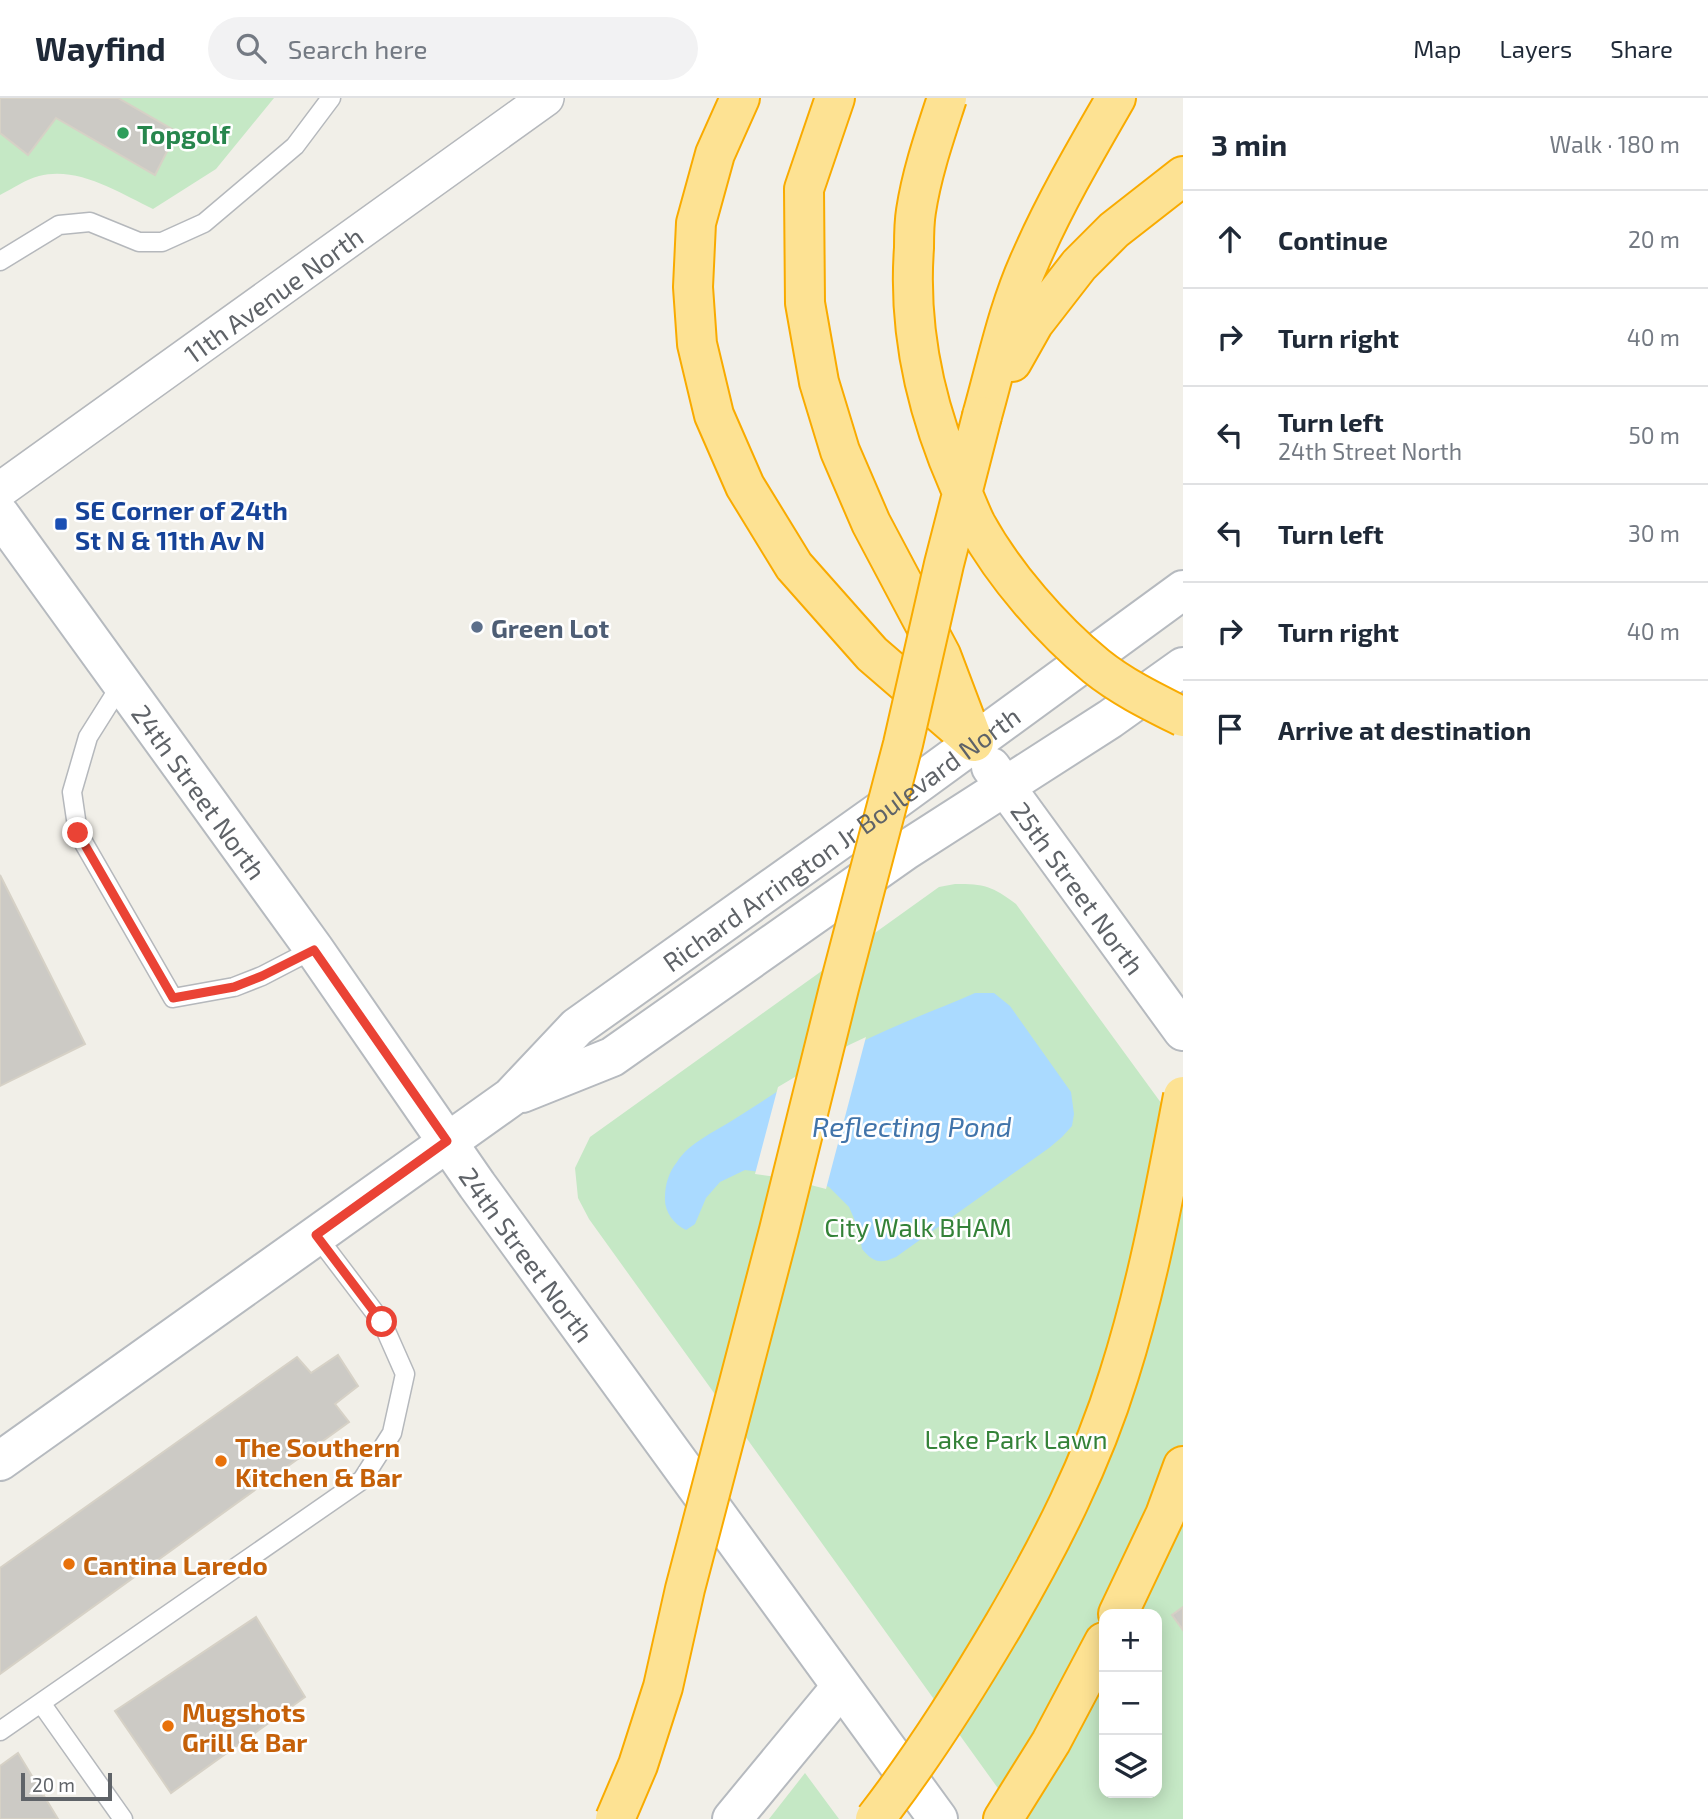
<!DOCTYPE html>
<html lang="en">
<head>
<meta charset="utf-8">
<style>
	body { margin:0; font-family:"Exo 2",sans-serif; background:#f2f2f3; color:#1f2937 }
	.controls { position:absolute; right:21px; bottom:21px; display:grid; overflow:hidden; border-radius:14px; box-shadow:0 4px 18px #0003 }
	.controls button { width:63px; height:63px; display:grid; place-items:center; padding:0; border:0; border-bottom:2px solid #e0e1e3; background:#fff; color:#1f2937; font:35px sans-serif }
	.scale { position:absolute; left:21px; bottom:18px; width:91px; box-sizing:border-box; padding-left:7px; border:4px solid #5f6368; border-top:0; font-size:19px; line-height:24px; white-space:nowrap; color:#5f6368; -webkit-text-stroke:5px #fff; paint-order:stroke }
	.stop { position:absolute; width:21px; height:21px; margin:-16px; border:5px solid #ea4335; border-radius:50%; background:#fff }
	.stop.end { background:#ea4335; border-color:#fff; box-shadow:0 2px 7px #0008 }
	.list { margin:0; padding:0; list-style:none }
	h2 { display:flex; justify-content:space-between; align-items:center; height:91px; margin:0; padding:0 28px; font-size:30px }
	h2 small { font-size:23px; font-weight:400; color:#747a83 }
	.list li { display:grid; grid-template-columns:46px 1fr auto; gap:21px; align-items:center; box-sizing:border-box; height:98px; padding:0 28px; border-top:2px solid #e0e1e3 }
	.list b { display:block; font-size:26px; white-space:nowrap }
	.list p { margin:0; font-size:23px; white-space:nowrap; color:#747a83 }
	.list em { font-size:23px; font-style:normal; color:#747a83 }
	.icon { flex:none; width:38px; height:38px; fill:none; stroke:currentColor; stroke-width:2; stroke-linecap:round; stroke-linejoin:round }
	.map { position:relative; flex:none; width:1183px; height:1721px; overflow:hidden }
	header { display:flex; align-items:center; gap:42px; box-sizing:border-box; height:98px; padding:0 35px; background:#fff; border-bottom:2px solid #e0e1e3 }
	header strong { font-size:33px }
	nav { display:flex; gap:38px; margin-inline-start:auto; font-size:24px }
	.search { width:490px; height:63px; background:#f2f2f3; display:flex; align-items:center; gap:18px; box-sizing:border-box; padding:0 24px; border-radius:38px; color:#747a83; font-size:26px }
	main { display:flex }
	aside { flex:1; background:#fff }
	.map>svg:first-child { display:block }
	.green { fill:#c5e8c5; fill-rule:evenodd }
	.water { fill:#aadaff }
	.pier { fill:#f1efe8 }
	.building { fill:#cccac5; stroke:#d6d1c6; stroke-width:2 }
	.lines { fill:none; stroke-linecap:round; stroke-linejoin:round }
	.lane-casing { stroke:#b5b8bc; stroke-width:21 }
	.street-casing { stroke:#b5b8bc; stroke-width:38 }
	.secondary-casing { stroke:#b6babf; stroke-width:42 }
	.highway-casing { stroke:#f9ab00; stroke-width:42 }
	.lane { stroke:#fff; stroke-width:18 }
	.street { stroke:#fff; stroke-width:35 }
	.secondary { stroke:#fff; stroke-width:38 }
	.highway { stroke:#fde293; stroke-width:38 }
	.highway-bridge-casing { stroke:#f9ab00; stroke-width:42; stroke-linecap:butt }
	.highway-bridge { stroke:#fde293; stroke-width:38 }
	.route { stroke:#ea4335; stroke-width:9 }
	.leisure-dot { fill:#2e9e5b; stroke:#fff; stroke-width:2.5 }
	.transit-dot { fill:#1a4fb4; stroke:#fff; stroke-width:2.5 }
	.service-dot { fill:#5c6f8a; stroke:#fff; stroke-width:2.5 }
	.food-dot { fill:#e8710a; stroke:#fff; stroke-width:2.5 }
	.labels { text-anchor:middle; dominant-baseline:central; stroke-width:5; stroke-linejoin:round; paint-order:stroke }
	.leisure-label { font-size:26px; font-weight:bold; fill:#27864d; stroke:#fff; text-anchor:start }
	.street-label { font-size:26px; fill:#5f6368; stroke:#fff }
	.transit-label { font-size:26px; font-weight:bold; fill:#164399; stroke:#fff; text-anchor:start }
	.service-label { font-size:26px; font-weight:bold; fill:#4e5e75; stroke:#fff; text-anchor:start }
	.park-label { font-size:26px; fill:#348238; stroke:#fff }
	.food-label { font-size:26px; font-weight:bold; fill:#c56008; stroke:#fff; text-anchor:start }
	.water-label { font-size:28px; font-style:italic; fill:#4174aa; stroke:#fff }
</style>
</head>
<body>
<header>
<strong>Wayfind</strong>
<div class="search"><svg class="icon" aria-label="search" viewBox="0 0 24 24"><circle cx="10" cy="10" r="6"/><path d="M15 15l6 6"/></svg>Search here</div>
<nav><a>Map</a><a>Layers</a><a>Share</a></nav>
</header>
<main>
<div class="map">
<svg width="1183" height="1721" viewBox="0 0 1183 1721">
	<rect width="100%" height="100%" fill="#f1efe8"/>
	<!-- green -->
	<path class="green" d="M0,0H274L216,71L153,111C119,95 79,68 39,78C26,81 12,91 0,97Z
		M955,786C985,786 992,788 1016,806L1183,1035V1721H1020L589,1121L578,1100L575,1070L590,1039L939,789ZM1104,1516H1157V1695H1104Z
		M805,1675L839,1721H769Z"/>
	<!-- water -->
	<path class="water" d="M975,895H994L1010,908L1071,994L1074,1016L1072,1028L1062,1039L1049,1050L896,1159C880,1166 874,1165 862,1151L859,1132L849,1109L829,1089L817,1084L785,1077L745,1072L720,1084L706,1100L695,1126L686,1132C673,1126 664,1113 665,1099C665,1086 669,1074 677,1064C689,1045 714,1034 733,1022C771,998 812,970 852,949C891,928 934,913 975,895Z"/>
	<!-- pier -->
	<path class="pier" d="M866,939L826,1091L784,1080L755,1076L778,989L849,947Z"/>
	<!-- building -->
	<path class="building" d="M0,0H118L177,34L155,77L56,20L28,57L0,35Z
		M0,777L85,946L0,988Z
		M338,1257L358,1288L335,1306L349,1324L0,1576V1470L297,1259L311,1275Z
		M1183,1509V1532L1172,1517Z
		M256,1519L305,1599L171,1695L115,1613Z
		M18,1655L58,1721H0V1668Z"/>
	<g class="lines">
		<!-- lane casing -->
		<g class="lane-casing">
			<path id="lane" d="M0,163L59,127L90,124L139,144H162L204,125L295,48L331,0
				M122,585L88,639L72,694L78,735L173,900L234,889L262,878L314,851
				M41,1605L123,1721
				M0,1633L362,1382L392,1335L405,1276L382,1224L316,1137"/>
		</g>
		<!-- street casing -->
		<g class="street-casing">
			<g id="street">
				<path id="s1" d="M0,392L546,0"/>
			</g>
		</g>
		<!-- secondary casing -->
		<g class="secondary-casing">
			<g id="secondary">
				<path id="s2" d="M0,417L314,851L477,1087L938,1721"/>
				<path id="s3" d="M991,669L1183,933"/>
				<path d="M522,995L612,959L906,752L1110,621L1183,569"/>
				<path id="s4" d="M0,1363L511,999L577,929L879,714L1183,492"/>
				<path d="M732,1721L841,1589"/>
			</g>
		</g>
		<!-- highway casing -->
		<g class="highway-casing">
			<path id="highway" d="M740,0L715,56L696,125L693,189L697,246L714,317L745,388L794,468L872,556L974,644
				M835,0L804,91L805,205L819,284L840,353L871,425L941,557L972,639
				M1012,264L1034,225L1079,167L1114,132L1183,78
				M982,318C997,265 1008,210 1031,160C1055,105 1086,52 1116,0
				M1118,1516L1165,1417L1183,1368
				M1003,1721L1051,1644L1104,1544"/>
		</g>
		<!-- lane -->
		<use href="#lane" class="lane"/>
		<!-- street -->
		<use href="#street" class="street"/>
		<!-- secondary -->
		<use href="#secondary" class="secondary"/>
		<!-- highway -->
		<use href="#highway" class="highway"/>
		<!-- highway-bridge casing -->
		<g class="highway-bridge-casing">
			<path id="highway-bridge" d="M947,0C935,37 922,74 916,113C914,125 914,138 914,150C908,232 926,312 959,387C965,400 970,414 976,426C1004,477 1052,532 1096,568C1122,589 1153,604 1183,619
				M615,1721L638,1667L663,1589L685,1491L779,1132L839,890L903,646L944,466L982,318
				M875,1721C923,1659 964,1594 1004,1526C1050,1447 1092,1365 1119,1277C1148,1186 1165,1092 1183,998"/>
		</g>
		<!-- highway-bridge -->
		<use href="#highway-bridge" class="highway-bridge"/>
	</g>
	<g class="lines">
		<!-- route -->
		<path class="route" d="M78,735L173,900L234,889L262,878L314,852L447,1043L316,1137L382,1224"/>
	</g>
	<!-- markers -->
	<circle class="leisure-dot" cx="123" cy="35" r="7"/>
	<rect class="transit-dot" x="54" y="419" width="14" height="14" rx="3.5"/>
	<circle class="service-dot" cx="477" cy="529" r="7"/>
	<g class="food-dot">
		<circle cx="221" cy="1363" r="7"/>
		<circle cx="69" cy="1466" r="7"/>
		<circle cx="168" cy="1628" r="7"/>
	</g>
	<g class="labels">
		<!-- leisure labels -->
		<g class="leisure-label">
			<text x="137" y="35">Topgolf</text>
		</g>
		<!-- street labels -->
		<g class="street-label">
			<text stroke="none"><textPath href="#s1" startOffset="336">11th Avenue North</textPath></text>
			<text stroke="none"><textPath href="#s2" startOffset="341">24th Street North</textPath></text>
			<text stroke="none"><textPath href="#s4" startOffset="1048">Richard Arrington Jr Boulevard North</textPath></text>
			<text stroke="none"><textPath href="#s3" startOffset="149">25th Street North</textPath></text>
			<text stroke="none"><textPath href="#s2" startOffset="908">24th Street North</textPath></text>
		</g>
		<!-- transit labels -->
		<g class="transit-label">
			<text x="75" y="411">SE Corner of 24th<tspan x="75" dy="30">St N &amp; 11th Av N</tspan></text>
		</g>
		<!-- service labels -->
		<g class="service-label">
			<text x="491" y="529">Green Lot</text>
		</g>
		<!-- park labels -->
		<g class="park-label">
			<text x="918" y="1128">City Walk BHAM</text>
			<text x="1016" y="1340">Lake Park Lawn</text>
		</g>
		<!-- food labels -->
		<g class="food-label">
			<text x="235" y="1348">The Southern<tspan x="235" dy="30">Kitchen &amp; Bar</tspan></text>
			<text x="83" y="1466">Cantina Laredo</text>
			<text x="182" y="1613">Mugshots<tspan x="182" dy="30">Grill &amp; Bar</tspan></text>
		</g>
		<!-- water labels -->
		<g class="water-label">
			<text x="912" y="1028">Reflecting Pond</text>
		</g>
	</g>
</svg>
<div class="controls">
<button>+</button>
<button>−</button>
<button><svg class="icon" aria-label="layers" viewBox="0 0 24 24"><path d="M12 4l9 5-9 5-9-5zM3 14l9 5 9-5"/></svg></button>
</div>
<div class="scale">20 m</div>
<div class="stop" style="left:382px;top:1224px"></div>
<div class="stop end" style="left:78px;top:735px"></div>
</div>
<aside>
<h2>3 min<small>Walk · 180 m</small></h2>
<ul class="list">
<li><svg class="icon" aria-label="ahead" viewBox="0 0 24 24"><path d="M12 20V5M6 11l6-6 6 6"/></svg><div><b>Continue</b></div><em>20 m</em></li>
<li><svg class="icon" aria-label="right" viewBox="0 0 24 24"><path d="M7 20v-9h11M14 6l5 5-5 5"/></svg><div><b>Turn right</b></div><em>40 m</em></li>
<li><svg class="icon" aria-label="left" viewBox="0 0 24 24"><path d="M17 20v-9H6M10 6l-5 5 5 5"/></svg><div><b>Turn left</b><p>24th Street North</p></div><em>50 m</em></li>
<li><svg class="icon" aria-label="left" viewBox="0 0 24 24"><path d="M17 20v-9H6M10 6l-5 5 5 5"/></svg><div><b>Turn left</b></div><em>30 m</em></li>
<li><svg class="icon" aria-label="right" viewBox="0 0 24 24"><path d="M7 20v-9h11M14 6l5 5-5 5"/></svg><div><b>Turn right</b></div><em>40 m</em></li>
<li><svg class="icon" aria-label="arrive" viewBox="0 0 24 24"><path d="M6 21V4h12l-3 4 3 4H6"/></svg><div><b>Arrive at destination</b></div></li>
</ul>
</aside>
</main>
</body>
</html>
